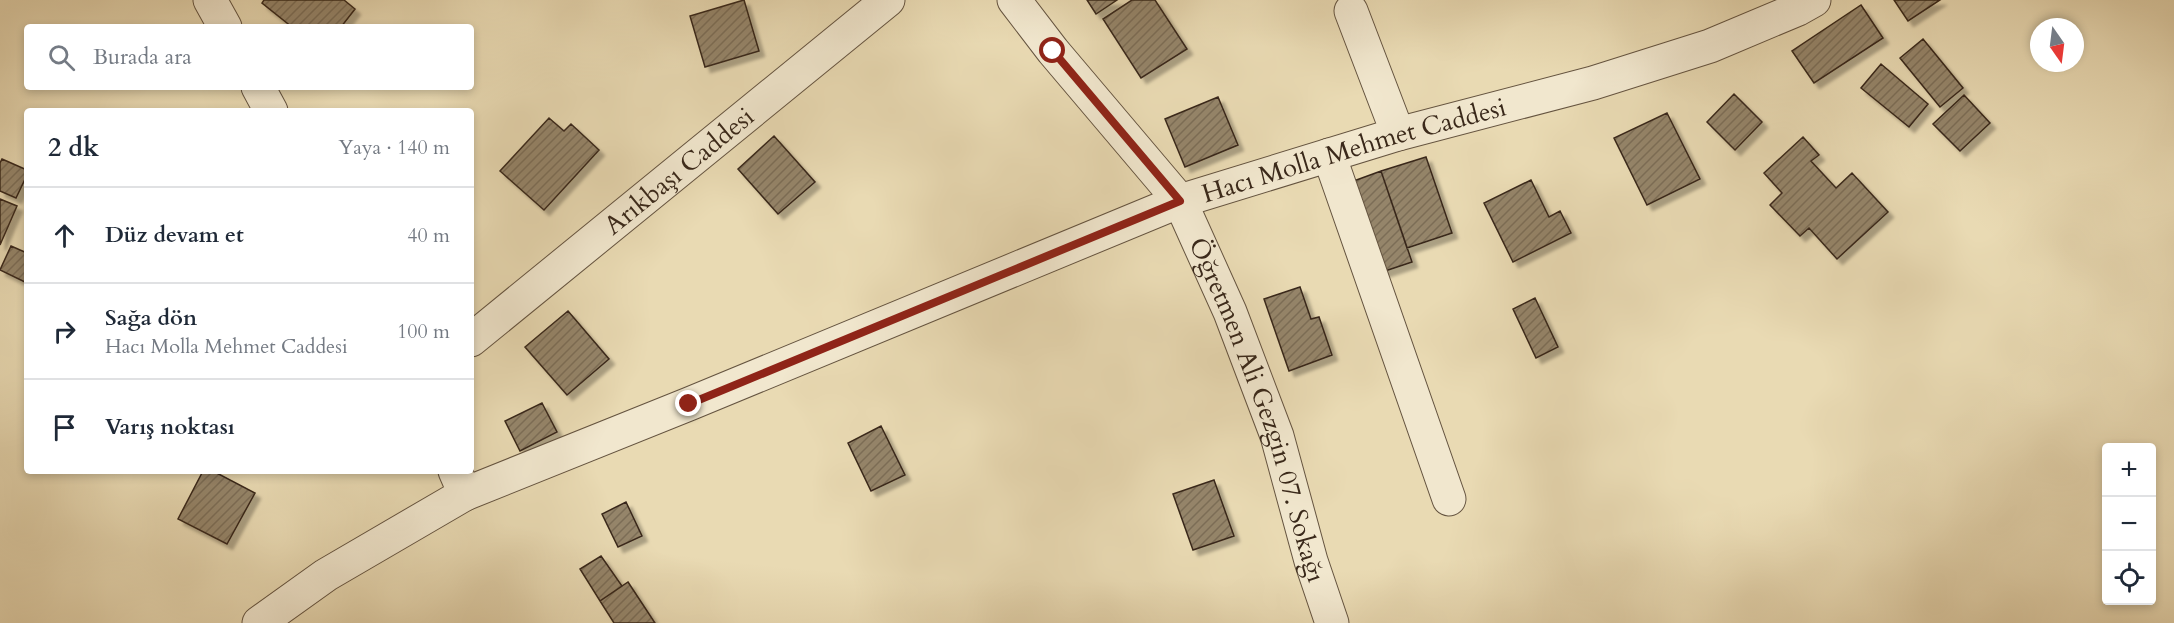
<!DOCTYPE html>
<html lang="tr">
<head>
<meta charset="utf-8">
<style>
	body { margin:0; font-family:Cardo,serif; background:#f2f2f3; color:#1f2937 }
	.controls { position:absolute; right:18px; bottom:18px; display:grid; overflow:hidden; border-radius:6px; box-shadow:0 3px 9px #0003 }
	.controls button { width:54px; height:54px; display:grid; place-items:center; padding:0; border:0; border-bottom:2px solid #e0e1e3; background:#fff; color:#1f2937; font:30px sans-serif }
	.compass { position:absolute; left:2030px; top:18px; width:54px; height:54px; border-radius:50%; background:#fff; box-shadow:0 3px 9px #0003; rotate:166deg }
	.stop { position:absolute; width:18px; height:18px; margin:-14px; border:4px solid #8f2418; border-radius:50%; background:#fff }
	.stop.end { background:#8f2418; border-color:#fff; box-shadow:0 2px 6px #0008 }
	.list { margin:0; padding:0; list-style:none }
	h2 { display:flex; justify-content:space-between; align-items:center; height:78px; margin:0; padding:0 24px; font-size:26px }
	h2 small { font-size:20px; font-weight:400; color:#747a83 }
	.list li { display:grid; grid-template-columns:39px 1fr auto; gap:18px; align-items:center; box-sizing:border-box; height:96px; padding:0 24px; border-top:2px solid #e0e1e3 }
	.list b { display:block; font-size:22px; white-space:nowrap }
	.list p { margin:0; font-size:20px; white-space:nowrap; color:#747a83 }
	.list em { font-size:20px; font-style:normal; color:#747a83 }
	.icon { flex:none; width:33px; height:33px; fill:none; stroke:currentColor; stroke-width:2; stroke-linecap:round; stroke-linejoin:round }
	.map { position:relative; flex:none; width:2174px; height:623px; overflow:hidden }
	.search { position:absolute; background:#fff; box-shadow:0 3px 9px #0003; left:24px; top:24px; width:450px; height:66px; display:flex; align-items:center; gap:15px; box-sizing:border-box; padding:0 21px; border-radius:6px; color:#747a83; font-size:22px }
	.panel { position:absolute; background:#fff; box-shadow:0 3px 9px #0003; left:24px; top:108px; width:450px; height:366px; border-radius:6px }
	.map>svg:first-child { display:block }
	.building { fill:url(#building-hatch); stroke:#39281a; stroke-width:1.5; filter:url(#shadow) }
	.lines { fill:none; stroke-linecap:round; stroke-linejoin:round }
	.minor-casing { stroke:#655440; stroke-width:35 }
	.tertiary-casing { stroke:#655440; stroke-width:35 }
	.minor { stroke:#f1e7ce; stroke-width:33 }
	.tertiary { stroke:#f1e7ce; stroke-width:33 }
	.route { stroke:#8f2418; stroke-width:8 }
	.labels { text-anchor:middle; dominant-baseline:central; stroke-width:4.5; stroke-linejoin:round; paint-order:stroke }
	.street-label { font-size:26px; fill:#39281a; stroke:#f1e7ce }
</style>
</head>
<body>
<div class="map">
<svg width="2174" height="623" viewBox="0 0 2174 623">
	<defs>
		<pattern id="building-hatch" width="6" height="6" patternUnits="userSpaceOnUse" patternTransform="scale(1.5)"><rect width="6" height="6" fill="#95856a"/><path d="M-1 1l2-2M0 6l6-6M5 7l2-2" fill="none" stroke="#7b6d56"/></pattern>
		<filter id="shadow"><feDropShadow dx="5.5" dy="5.5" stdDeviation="1.5" flood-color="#0004"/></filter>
	</defs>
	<rect width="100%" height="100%" fill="#e9dab3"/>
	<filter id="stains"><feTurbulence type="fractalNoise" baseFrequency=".00333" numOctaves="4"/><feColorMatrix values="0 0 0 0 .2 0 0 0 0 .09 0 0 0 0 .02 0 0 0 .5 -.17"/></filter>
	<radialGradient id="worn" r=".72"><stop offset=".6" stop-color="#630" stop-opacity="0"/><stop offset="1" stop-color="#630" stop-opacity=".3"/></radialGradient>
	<!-- building -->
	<path class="building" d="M264,0H344L355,9L341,27H292L262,3Z
		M744,0L759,51L705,67L690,16Z
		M1087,0H1117L1096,14Z
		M1132,0H1155L1187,49L1141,78L1103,19Z
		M1894,0H1940L1908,21Z
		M1861,5L1883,38L1814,83L1792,51Z
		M1923,39L1963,88L1940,107L1900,58Z
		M1881,64L1928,104L1909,127L1861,88Z
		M1734,94L1762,122L1735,150L1707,122Z
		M1964,95L1990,123L1960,151L1933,124Z
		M1218,97L1238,145L1185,167L1165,119Z
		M1667,113L1700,179L1647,205L1614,138Z
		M549,118L564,131L571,124L599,150L544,210L500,171Z
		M774,136L815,182L778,214L738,169Z
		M1803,137L1819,155L1811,161L1836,188L1852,173L1888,212L1837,259L1809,228L1800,236L1770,205L1782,193L1764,173Z
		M1426,157L1452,233L1407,248L1381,171Z
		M2,159L27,170V175L16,198L0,191V163Z
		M1381,171L1412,262L1382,272L1351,182Z
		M1531,180L1549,217L1560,211L1571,233L1513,262L1484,203Z
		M0,199L17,206L0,245Z
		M11,246L27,253V283L0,270Z
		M1300,287L1311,319L1319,317L1332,355L1289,371L1264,299Z
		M1535,298L1558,347L1536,358L1513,309Z
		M568,311L609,359L567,395L525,347Z
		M542,403L557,432L520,451L505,421Z
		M881,426L905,475L871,491L848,443Z
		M203,471H213L255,493L227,544L178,519Z
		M1214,480L1234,536L1193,550L1173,494Z
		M626,502L642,536L618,547L602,514Z
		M601,556L622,586L600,601L580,569Z
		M628,582L655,623H614L600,601Z"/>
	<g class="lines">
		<!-- minor casing -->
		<g class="minor-casing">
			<g id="minor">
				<path d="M210,0L225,27"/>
				<path id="s1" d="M1014,0L1053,51L1180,201L1230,312L1277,436L1311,561L1332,623"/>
				<path d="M1351,11L1398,134"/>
				<path d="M258,87L271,111"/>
				<path d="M1329,155L1449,499"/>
			</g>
		</g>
		<!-- tertiary casing -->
		<g class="tertiary-casing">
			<g id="tertiary">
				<path id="s2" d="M471,340L888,0"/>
				<path id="s3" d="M465,494L689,404L1180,201L1398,134L1593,83L1710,46L1798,9L1814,0"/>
				<path d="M259,623L326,575L465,494L455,471"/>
			</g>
		</g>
		<!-- minor -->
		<use href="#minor" class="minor"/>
		<!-- tertiary -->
		<use href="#tertiary" class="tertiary"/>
	</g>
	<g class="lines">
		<!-- route -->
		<path class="route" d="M689,404L1180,201L1053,51"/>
	</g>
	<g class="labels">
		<!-- street labels -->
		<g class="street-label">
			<text stroke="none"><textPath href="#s3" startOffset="954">Hacı Molla Mehmet Caddesi</textPath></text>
			<text stroke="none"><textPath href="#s2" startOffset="268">Arıkbaşı Caddesi</textPath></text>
			<text stroke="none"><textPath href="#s1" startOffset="484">Öğretmen Ali Gezgin 07. Sokağı</textPath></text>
		</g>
	</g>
	<rect width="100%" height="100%" filter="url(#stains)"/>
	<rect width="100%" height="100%" fill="url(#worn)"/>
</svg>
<div class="controls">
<button>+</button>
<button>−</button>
<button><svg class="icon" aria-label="locate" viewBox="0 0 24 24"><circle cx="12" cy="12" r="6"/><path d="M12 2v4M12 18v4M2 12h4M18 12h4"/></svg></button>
</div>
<svg class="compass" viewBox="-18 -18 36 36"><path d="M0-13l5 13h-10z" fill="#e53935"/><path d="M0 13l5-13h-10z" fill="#747a83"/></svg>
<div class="stop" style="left:1053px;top:51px"></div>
<div class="stop end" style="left:689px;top:404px"></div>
<div class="search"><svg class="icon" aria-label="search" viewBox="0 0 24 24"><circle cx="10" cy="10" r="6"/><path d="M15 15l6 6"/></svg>Burada ara</div>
<section class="panel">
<h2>2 dk<small>Yaya · 140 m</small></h2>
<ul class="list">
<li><svg class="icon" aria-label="ahead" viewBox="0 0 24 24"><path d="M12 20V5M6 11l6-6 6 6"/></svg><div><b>Düz devam et</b></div><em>40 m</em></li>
<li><svg class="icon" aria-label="right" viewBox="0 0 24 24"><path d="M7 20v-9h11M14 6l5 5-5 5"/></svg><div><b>Sağa dön</b><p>Hacı Molla Mehmet Caddesi</p></div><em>100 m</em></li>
<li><svg class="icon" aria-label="arrive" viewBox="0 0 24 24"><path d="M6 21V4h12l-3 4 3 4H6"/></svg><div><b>Varış noktası</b></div></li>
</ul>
</section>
</div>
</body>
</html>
